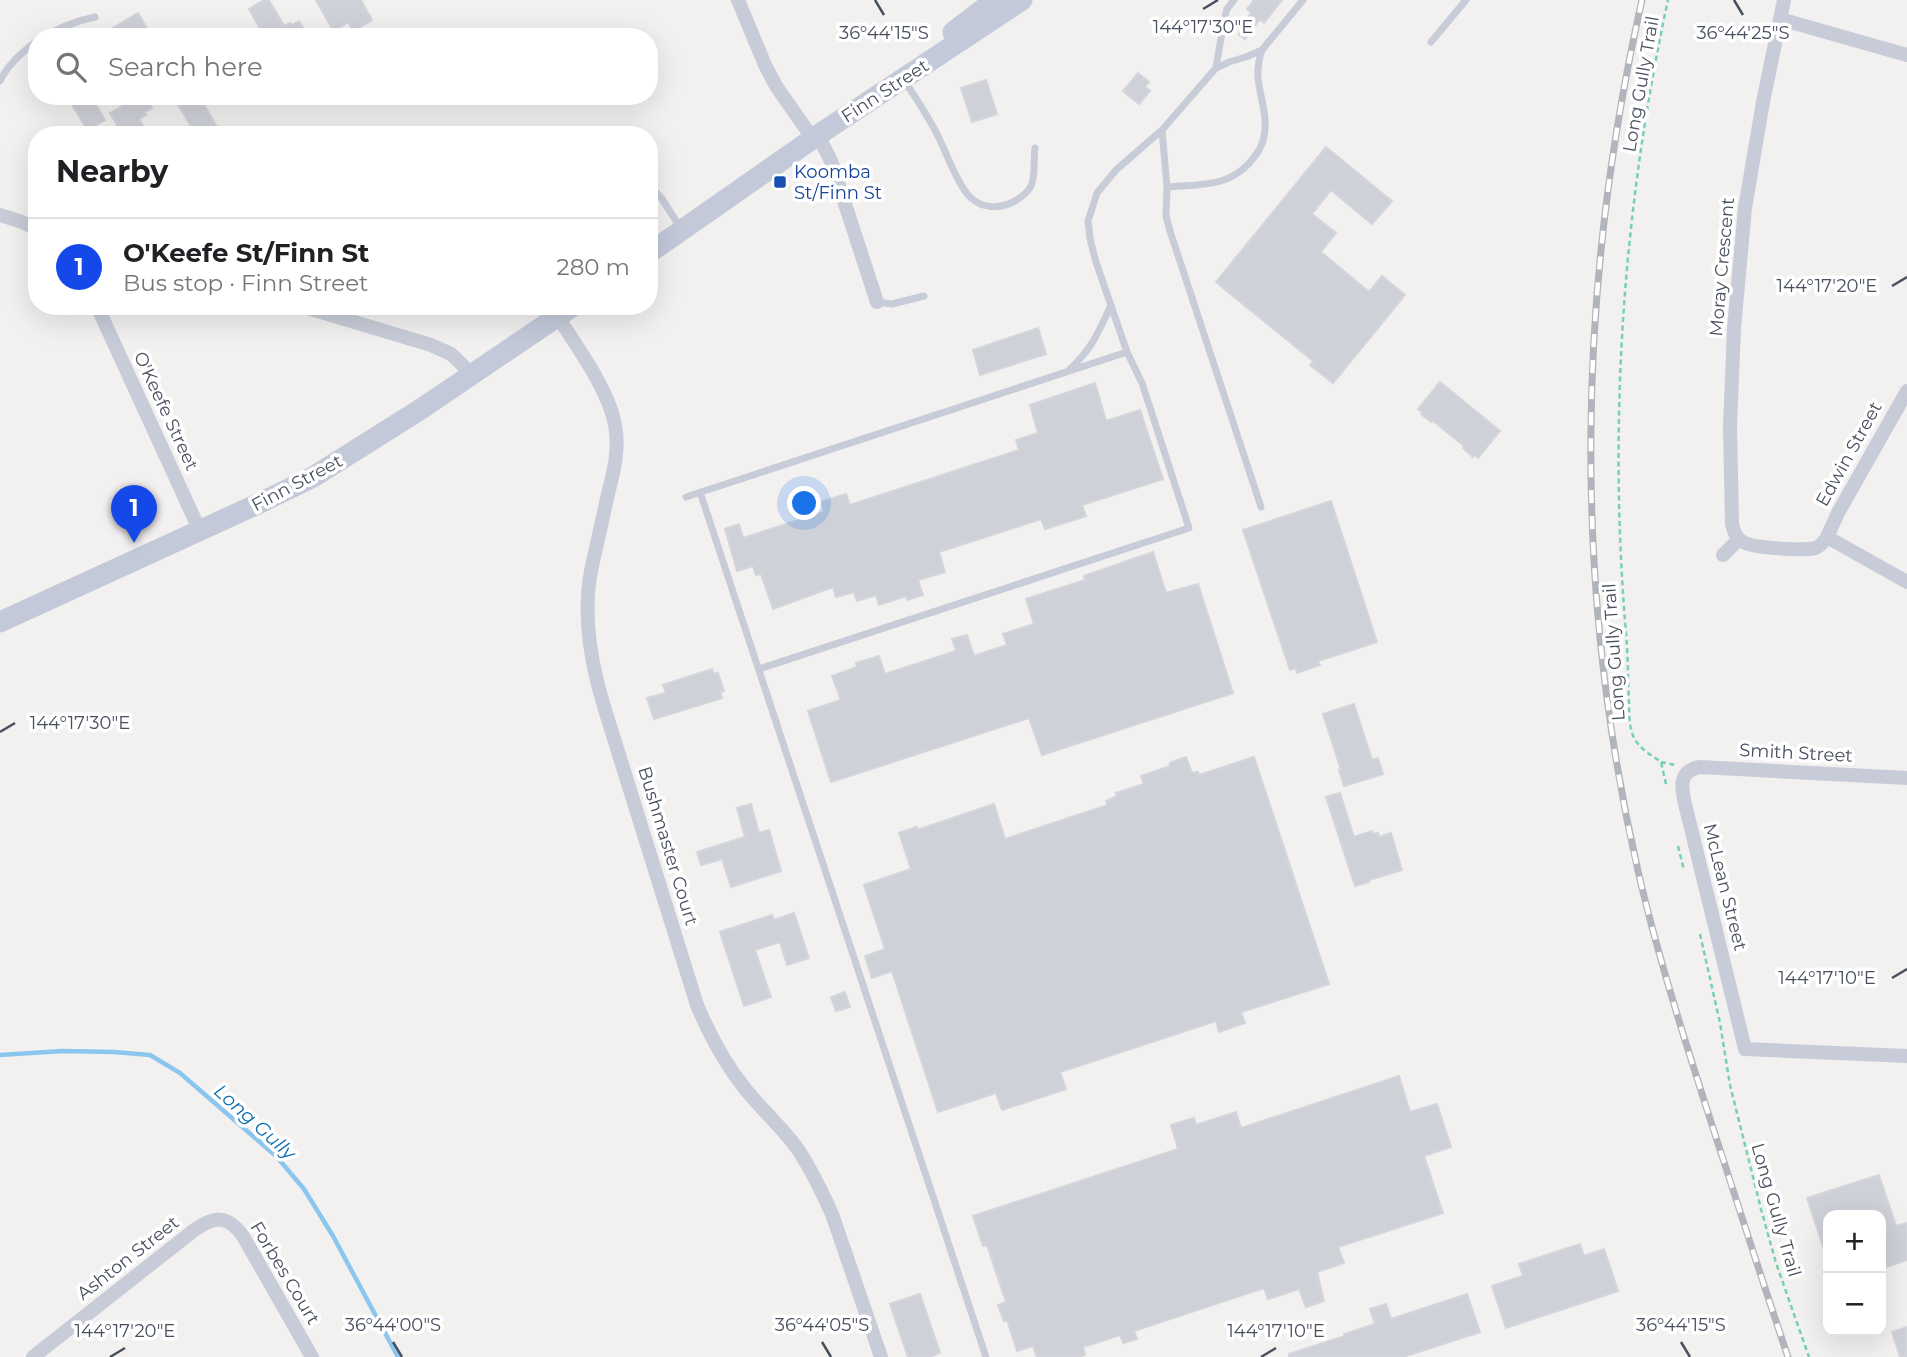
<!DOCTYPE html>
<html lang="en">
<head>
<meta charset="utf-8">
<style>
	body { margin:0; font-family:Montserrat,sans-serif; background:#f6f6f6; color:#202124 }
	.controls { position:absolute; right:21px; bottom:21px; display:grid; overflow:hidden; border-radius:14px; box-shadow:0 7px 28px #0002 }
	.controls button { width:63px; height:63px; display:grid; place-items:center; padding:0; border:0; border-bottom:2px solid #e0e0e0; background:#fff; color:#202124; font:35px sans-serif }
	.you { position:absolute; left:805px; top:504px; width:24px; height:24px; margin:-18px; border:5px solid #fff; border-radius:50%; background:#1a73e8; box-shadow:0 0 0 10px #1a73e833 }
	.badge { display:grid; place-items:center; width:46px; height:46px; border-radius:50%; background:#1548e8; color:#fff; font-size:23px; font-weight:700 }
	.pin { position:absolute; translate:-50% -58px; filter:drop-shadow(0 2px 4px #0008) }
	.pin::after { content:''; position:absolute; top:37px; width:24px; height:21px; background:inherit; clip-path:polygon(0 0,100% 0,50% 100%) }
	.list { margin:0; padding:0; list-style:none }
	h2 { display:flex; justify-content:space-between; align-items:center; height:91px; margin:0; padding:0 28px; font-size:30px }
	h2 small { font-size:23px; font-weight:400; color:#757577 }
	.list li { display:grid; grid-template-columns:46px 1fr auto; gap:21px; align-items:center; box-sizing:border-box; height:98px; padding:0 28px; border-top:2px solid #e0e0e0 }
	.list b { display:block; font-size:26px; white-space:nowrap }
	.list p { margin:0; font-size:23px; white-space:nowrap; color:#757577 }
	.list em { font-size:23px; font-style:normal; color:#757577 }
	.icon { flex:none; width:38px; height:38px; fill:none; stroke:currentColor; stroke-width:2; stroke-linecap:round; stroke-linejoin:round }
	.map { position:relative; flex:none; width:1907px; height:1357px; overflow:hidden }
	.search { position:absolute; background:#fff; box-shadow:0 7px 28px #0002; left:28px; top:28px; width:630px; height:77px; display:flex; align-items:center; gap:18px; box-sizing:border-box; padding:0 24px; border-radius:28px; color:#757577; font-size:26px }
	.panel { position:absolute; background:#fff; box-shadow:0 7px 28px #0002; left:28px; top:126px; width:630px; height:189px; border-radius:28px }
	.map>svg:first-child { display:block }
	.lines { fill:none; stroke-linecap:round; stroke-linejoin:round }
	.stream { stroke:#8bc6ee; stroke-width:4.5 }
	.building { fill:#cfd1d8; stroke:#d4d5dc; stroke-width:2 }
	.path { stroke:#75d0b5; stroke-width:2.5; stroke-dasharray:5 3.5; stroke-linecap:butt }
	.lane { stroke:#c7ccd8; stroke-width:7 }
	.street { stroke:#c7ccd8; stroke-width:14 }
	.secondary { stroke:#c3c9d9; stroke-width:21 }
	.rail-casing { stroke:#b2b4bb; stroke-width:7 }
	.rail { stroke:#fff; stroke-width:4.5; stroke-dasharray:13; stroke-linecap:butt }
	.ticks { fill:none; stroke:#484f5e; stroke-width:2.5 }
	.transit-dot { fill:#1a4fb4; stroke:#fff; stroke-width:2.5 }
	.labels { text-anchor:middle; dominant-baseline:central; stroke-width:7; stroke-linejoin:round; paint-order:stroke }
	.street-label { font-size:18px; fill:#484f5e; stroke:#fff }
	.transit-label { font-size:18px; fill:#164399; stroke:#fff; text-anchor:start }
	.water-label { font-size:19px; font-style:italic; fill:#096cb0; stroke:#fff }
	.ticks-label { font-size:18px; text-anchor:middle; fill:#484f5e; stroke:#fff; stroke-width:7; stroke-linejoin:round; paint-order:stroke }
</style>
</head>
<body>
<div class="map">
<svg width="1907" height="1357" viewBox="0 0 1907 1357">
	<rect width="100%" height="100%" fill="#f3f1f0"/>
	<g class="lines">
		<!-- stream -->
		<path class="stream" d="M0,1055L63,1051L114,1052L150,1055L180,1073L276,1156L304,1189L333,1236L398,1357"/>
	</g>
	<!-- building -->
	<path class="building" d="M264,0H269L284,26L290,23L292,25L299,21L309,37H265L249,9Z
		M316,0H361L372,20L353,31L348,22L334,32Z
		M1254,0H1282L1264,23L1260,19L1245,39L1239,35L1251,12L1247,9Z
		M138,13L152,37H98Z
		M1138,73L1149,82L1145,87L1150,91L1139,104L1123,91Z
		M986,80L997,114L972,122L961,88Z
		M67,96H91L105,120L87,130Z
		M121,96H145L152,108L144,113L146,115L139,119L148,135H123L110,113L126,104Z
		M173,96H199L217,127L204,135H196Z
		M1326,147L1392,201L1372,224L1331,190L1312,214L1336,233L1321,252L1369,292L1382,276L1405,295L1333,383L1310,365L1313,361L1216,282Z
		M1038,328L1046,354L980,375L973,350Z
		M1440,382L1500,431L1478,458L1475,455L1473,457L1463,448L1464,446L1432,420L1431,422L1421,414L1422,412L1418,409Z
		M1095,383L1106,421L1140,410L1163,479L1082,505L1086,516L1045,529L1041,519L939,552L945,572L918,580L923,595L907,600L906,596L879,605L876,595L857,601L854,592L836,597L833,587L773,609L761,574L756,575L753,566L737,571L725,529L739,524L743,538L824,512L821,502L846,494L850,505L1019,450L1016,440L1038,433L1030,405Z
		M1331,501L1377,642L1318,661L1320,665L1297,673L1296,668L1290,670L1243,530Z
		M1153,552L1166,593L1198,584L1233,693L1042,755L1029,718L831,782L808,711L841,700L832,676L857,667L856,663L879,656L885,674L956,651L952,639L967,635L974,656L1007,645L1003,634L1034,624L1026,599L1085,580L1084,576Z
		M712,669L714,674L718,673L724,691L720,692L722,698L654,719L647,698L666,693L663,685Z
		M1354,704L1372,760L1378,758L1383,774L1344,786L1339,770H1341L1323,714Z
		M1186,757L1192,773L1198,772L1199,775L1254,757L1329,984L1241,1012L1245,1023L1219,1032L1216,1021L1060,1072L1066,1089L1002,1110L996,1093L938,1112L892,971L872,978L865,956L885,949L864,885L911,869L899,833L917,827V830L994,804L1005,839L1108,805L1106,801L1117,796L1116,793L1144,784L1141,776L1170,766V763Z
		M1340,793L1354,837L1372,831L1373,834L1378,833L1379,837L1391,833L1402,870L1369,880V882L1355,886L1326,797Z
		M751,804L759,833L769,830L781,871L731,887L722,859L701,865L697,852L745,837L737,808Z
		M794,913L809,958L787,965L780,942L755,950L771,997L744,1006L720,932L772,915L774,920Z
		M845,992L850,1007L836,1011L831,997Z
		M1399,1076L1410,1112L1437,1104L1451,1147L1424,1156L1443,1213L1338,1247L1344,1263L1317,1272L1324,1301L1306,1307L1299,1289L1268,1299L1264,1288L1134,1331L1137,1339L1123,1343L1120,1335L1083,1347L1085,1355L1078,1357H1037L1033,1346L1017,1351L1007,1320L1004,1321L998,1305L1006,1302L987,1245L983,1246L973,1216L1178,1149L1171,1125L1194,1118L1196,1125L1236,1112L1241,1128Z
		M1879,1175L1896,1226L1907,1223V1260L1881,1269V1215H1828V1255H1826L1807,1198Z
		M1580,1244L1584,1256L1604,1249L1618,1291L1506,1328L1492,1286L1523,1276L1519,1264Z
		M920,1294L940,1353L929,1357H908L890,1304Z
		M1467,1294L1480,1332L1403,1357H1289V1354L1345,1336L1344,1334L1375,1324L1370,1309L1386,1304L1391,1319Z
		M1907,1327V1357H1900L1892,1332Z"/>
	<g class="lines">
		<!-- path -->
		<path class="path" d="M1661,762L1675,765
			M1666,784L1661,762C1650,754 1637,748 1632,733C1629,723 1629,712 1629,702C1628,679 1628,656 1626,633C1608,422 1623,207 1668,0
			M1678,846L1684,870
			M1700,934L1720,1023L1730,1085L1761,1209L1776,1263L1809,1357"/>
		<!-- lane -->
		<path class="lane" d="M44,37C60,27 76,21 95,17
			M1431,42L1466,0
			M1216,67L1225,16L1227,9L1234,0
			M904,80C916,98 928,116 938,136C946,152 958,186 971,198C982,208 998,209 1011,203C1019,199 1027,194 1031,186C1036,176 1033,160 1035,148
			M0,81C8,64 22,52 37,41
			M1162,130L1167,187
			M649,185L662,199L680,227
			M877,302L892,304L924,296
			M1070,369C1092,349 1099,331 1111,305
			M700,492L986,1357
			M686,497L1127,352
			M1261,507L1170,231L1166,216L1167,187C1202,184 1232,188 1255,156C1263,146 1266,133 1265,120C1263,92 1252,80 1262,50
			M759,669L1189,528L1142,383L1127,352L1095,259L1090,238L1088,221L1097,193L1116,170L1162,130L1216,68L1229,62L1246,57L1262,50L1303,0"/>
		<!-- street -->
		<path class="street" d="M738,0L765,65L776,86L813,139
			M1784,0L1763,102L1745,208L1734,328L1730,426L1732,524C1734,532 1736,538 1743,542C1752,548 1805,551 1815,548C1821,546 1824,542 1827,537L1907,582
			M1780,19L1907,55
			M818,135L831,161L877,302
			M0,215L22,222L37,229
			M97,306L200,531
			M301,306L431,345L451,354L473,375
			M558,317C577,347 609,390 615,425C620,450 613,474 607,498C602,523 596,547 591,571C582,619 592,668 606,713L697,1005C710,1036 725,1064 746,1090C763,1111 784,1129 799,1151C812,1171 822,1192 832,1214L881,1357
			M1827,537L1838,513L1907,391
			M1723,555L1739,539
			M1907,778L1700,767C1676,771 1682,791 1686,808L1745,1049L1907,1056
			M33,1357L193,1231C214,1216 227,1214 243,1236L312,1357"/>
		<!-- secondary -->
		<path class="secondary" d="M953,32L995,0
			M649,253L818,135L1022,0
			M0,622L262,502L313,477L421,409L573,306"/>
		<!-- rail casing -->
		<g class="rail-casing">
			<path id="rail" d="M1642,0C1577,288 1572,582 1638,871C1658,957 1685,1041 1712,1125C1737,1202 1762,1280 1788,1357"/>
		</g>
		<!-- rail -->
		<use href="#rail" class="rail"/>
	</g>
	<!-- ticks -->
	<path class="ticks" d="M875,0L884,15M1734,0L1743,15M1203,9L1218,0M1892,286L1907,277M0,732L15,723M1892,978L1907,969M393,1342L402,1357M822,1342L831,1357M1681,1342L1690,1357M110,1357L125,1348M1261,1357L1276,1348"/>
	<!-- markers -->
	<rect class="transit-dot" x="773" y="175" width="14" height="14" rx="3.5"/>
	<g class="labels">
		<!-- street labels -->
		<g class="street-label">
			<text transform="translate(1641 84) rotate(-80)">Long Gully Trail</text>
			<text transform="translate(885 91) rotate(-33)">Finn Street</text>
			<text transform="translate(1722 267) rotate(-85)">Moray Crescent</text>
			<text transform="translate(166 411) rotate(65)">O'Keefe Street</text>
			<text transform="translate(1849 454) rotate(-61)">Edwin Street</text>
			<text transform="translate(297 483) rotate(-28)">Finn Street</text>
			<text transform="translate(1614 652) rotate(-94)">Long Gully Trail</text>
			<text transform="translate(1796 753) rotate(3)">Smith Street</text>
			<text transform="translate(668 846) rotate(73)">Bushmaster Court</text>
			<text transform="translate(1725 887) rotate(76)">McLean Street</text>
			<text transform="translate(1776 1210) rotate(74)">Long Gully Trail</text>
			<text transform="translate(128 1258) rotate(-38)">Ashton Street</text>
			<text transform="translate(285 1273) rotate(59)">Forbes Court</text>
		</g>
		<!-- transit labels -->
		<g class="transit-label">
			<text x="794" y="172">Koomba<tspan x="794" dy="21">St/Finn St</tspan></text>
		</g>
		<!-- water labels -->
		<g class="water-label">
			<text transform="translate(255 1122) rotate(42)">Long Gully</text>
		</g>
	</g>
	<g class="ticks-label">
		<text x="1203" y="33">144°17'30"E</text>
		<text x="884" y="39">36°44'15"S</text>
		<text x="1743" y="39">36°44'25"S</text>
		<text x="1827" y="292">144°17'20"E</text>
		<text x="80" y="729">144°17'30"E</text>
		<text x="1827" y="984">144°17'10"E</text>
		<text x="393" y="1331">36°44'00"S</text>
		<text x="822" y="1331">36°44'05"S</text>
		<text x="1681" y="1331">36°44'15"S</text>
		<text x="125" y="1337">144°17'20"E</text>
		<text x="1276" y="1337">144°17'10"E</text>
	</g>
</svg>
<div class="controls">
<button>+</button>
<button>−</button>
</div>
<div class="you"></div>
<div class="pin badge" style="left:134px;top:543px">1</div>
<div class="search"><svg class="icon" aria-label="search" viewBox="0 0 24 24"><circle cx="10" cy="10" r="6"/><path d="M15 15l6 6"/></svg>Search here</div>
<section class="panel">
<h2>Nearby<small></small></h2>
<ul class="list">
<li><span class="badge">1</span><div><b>O'Keefe St/Finn St</b><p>Bus stop · Finn Street</p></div><em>280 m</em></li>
</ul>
</section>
</div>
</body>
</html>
